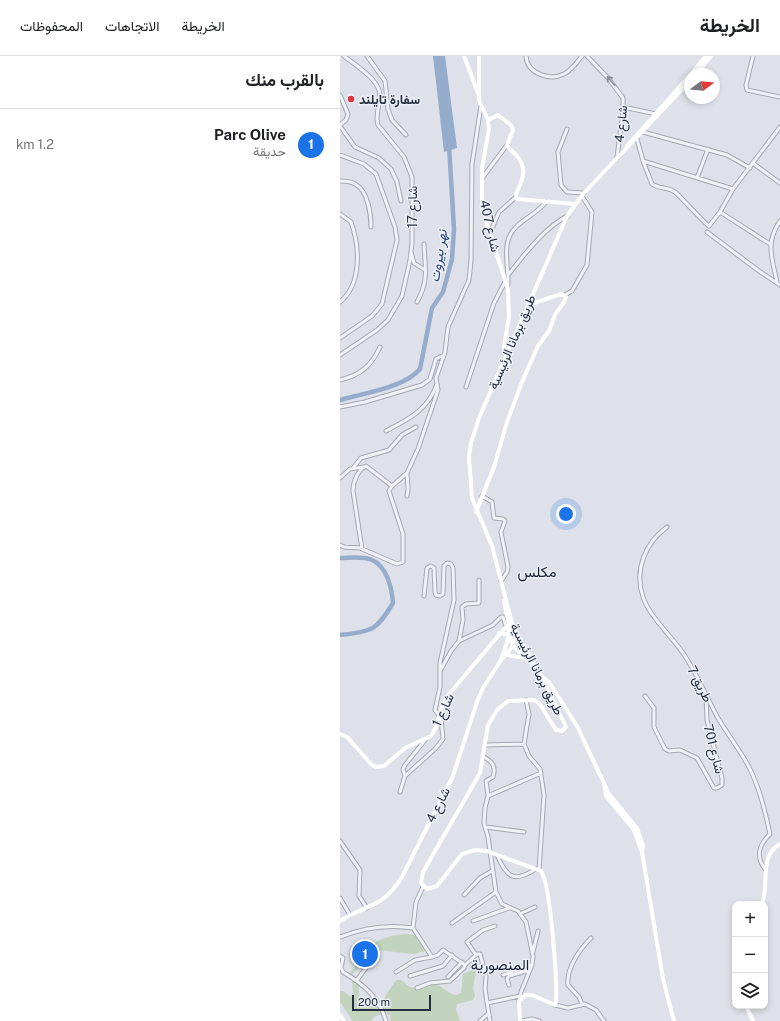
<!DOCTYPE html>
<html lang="ar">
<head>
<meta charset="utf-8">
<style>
	body { margin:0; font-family:"Public Sans",Vazirmatn,sans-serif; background:#f2f2f2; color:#202124; direction:rtl }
	.controls { position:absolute; right:12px; bottom:12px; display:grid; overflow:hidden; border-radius:8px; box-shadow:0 2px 6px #0003 }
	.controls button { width:36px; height:36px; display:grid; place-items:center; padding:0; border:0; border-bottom:1px solid #e0e0e0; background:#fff; color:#202124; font:20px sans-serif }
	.compass { position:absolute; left:344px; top:12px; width:36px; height:36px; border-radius:50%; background:#fff; box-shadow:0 2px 6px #0003; rotate:74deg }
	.scale { position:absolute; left:12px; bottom:10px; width:79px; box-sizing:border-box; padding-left:4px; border:2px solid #252e41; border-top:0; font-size:11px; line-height:14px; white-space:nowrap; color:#252e41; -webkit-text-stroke:3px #edf0f6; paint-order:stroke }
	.you { position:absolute; left:226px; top:458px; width:14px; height:14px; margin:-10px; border:3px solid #fff; border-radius:50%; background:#1a73e8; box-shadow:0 0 0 6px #1a73e833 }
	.badge { display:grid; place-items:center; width:26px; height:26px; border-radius:50%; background:#1a73e8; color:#fff; font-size:13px; font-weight:700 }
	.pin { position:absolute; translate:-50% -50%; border:2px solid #fff; box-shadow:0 1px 4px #0006 }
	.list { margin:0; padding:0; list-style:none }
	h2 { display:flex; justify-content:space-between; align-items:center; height:52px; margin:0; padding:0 16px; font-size:17px }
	h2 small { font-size:13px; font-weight:400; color:#757577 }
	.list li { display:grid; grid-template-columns:26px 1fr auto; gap:12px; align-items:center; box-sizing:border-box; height:72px; padding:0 16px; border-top:1px solid #e0e0e0 }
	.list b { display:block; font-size:15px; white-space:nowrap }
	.list p { margin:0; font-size:13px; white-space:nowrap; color:#757577 }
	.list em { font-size:13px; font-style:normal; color:#757577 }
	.icon { flex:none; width:22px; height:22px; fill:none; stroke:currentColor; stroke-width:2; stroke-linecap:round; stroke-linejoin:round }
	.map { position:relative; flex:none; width:440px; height:965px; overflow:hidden; direction:ltr }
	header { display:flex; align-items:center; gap:24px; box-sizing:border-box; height:56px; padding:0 20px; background:#fff; border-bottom:1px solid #e0e0e0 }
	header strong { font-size:19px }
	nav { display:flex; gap:22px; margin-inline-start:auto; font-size:14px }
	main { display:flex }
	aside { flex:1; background:#fff }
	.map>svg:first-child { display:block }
	.green { fill:#c2d4be }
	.water { fill:#95accd }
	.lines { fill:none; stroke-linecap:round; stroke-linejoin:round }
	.river { stroke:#95accd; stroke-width:4.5 }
	.street-casing { stroke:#a3a8b3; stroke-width:5 }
	.street { stroke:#f1f2f7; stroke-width:3 }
	.secondary { stroke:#fff; stroke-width:4 }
	.oneway { stroke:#8b909c }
	.poi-dot { fill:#db3543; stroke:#edf0f6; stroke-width:1.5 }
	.labels { text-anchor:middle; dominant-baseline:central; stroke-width:3; stroke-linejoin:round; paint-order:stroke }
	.poi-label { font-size:13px; font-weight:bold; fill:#252e41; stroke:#edf0f6; text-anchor:start }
	.street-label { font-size:13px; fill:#252e41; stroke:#edf0f6 }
	.water-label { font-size:14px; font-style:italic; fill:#2b4979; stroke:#edf0f6 }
	.quarter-label { font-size:15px; fill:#181f32; stroke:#edf0f6 }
</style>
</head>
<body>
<header>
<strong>الخريطة</strong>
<nav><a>الخريطة</a><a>الاتجاهات</a><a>المحفوظات</a></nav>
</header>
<main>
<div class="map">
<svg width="440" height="965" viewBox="0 0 440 965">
	<rect width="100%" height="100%" fill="#dee1e9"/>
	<!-- green -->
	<path class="green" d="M65,878L76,879L85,892V895L74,898L37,894L29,904L23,906L12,919L9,918L21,904L16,899C33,886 43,880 65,878Z
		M132,914L136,915L133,932L135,940L133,944L117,948L116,953L120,965H50V959C43,957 34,959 31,965H13L0,946V935H3L11,941L13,937L12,924L17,923L19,927V942L25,950L43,944L56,924H61L71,932C77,931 84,927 91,927C101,927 107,939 117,939L121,937L123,918Z"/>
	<!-- water -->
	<path class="water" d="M93,0H105L117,92L104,96Z"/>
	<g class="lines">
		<!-- river -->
		<path class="river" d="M0,344C24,337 64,332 80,313L92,252L103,236L112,203L114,173L109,89
			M0,502C9,502 23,500 32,504C47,510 52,533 53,547C36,575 33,575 0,579"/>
		<!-- street casing -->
		<g class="street-casing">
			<path id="street" d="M27,0L45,25L48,53L52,64L66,79
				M186,0C187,18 210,25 224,18C232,14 237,6 242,0
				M247,0L268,22L283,42V56L277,101
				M413,0L406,29L407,34L440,41
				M0,39L8,58L6,64L0,69
				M283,51L316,58
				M0,70L15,91L39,102L51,113L57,126L61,145
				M227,73L218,96L221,129L227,136L244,137
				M303,76L387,99L410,112
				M297,83L303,105L393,133
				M0,99L24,108L36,118L55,171L57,184L42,248L32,260L0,282
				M303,105L312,128C319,133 329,131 335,136C342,142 366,169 369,170L380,156L393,133L440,71
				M414,108L440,127
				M143,121L167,89
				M357,122L368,93
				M0,125C5,125 11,125 15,128C28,134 31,159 31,171
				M380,156L430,188
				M0,158L11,166C20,191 22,228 0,246
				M367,176L419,215L440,229
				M150,177L159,156L176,141
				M71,196L74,207L85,214
				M168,219C185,198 203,173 227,160
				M437,226C432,202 425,187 440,165
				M168,229C169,208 160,185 177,170C188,160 196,158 206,146
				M225,239L232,235L247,209L252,156L242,140
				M77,246C89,225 85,212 84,188
				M0,299L37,274L48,264L62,240L70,204L72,187V121L64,101L38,69C35,60 39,51 40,41C41,24 16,10 4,0
				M0,324C21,319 31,310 40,291
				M126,331L154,247L165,226
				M0,351L25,346L82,329L90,323L96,303L104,299
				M46,375C69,363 88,354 97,328
				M13,412L21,402L49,394L62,379L76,371
				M0,422L10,413L24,411
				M67,440L68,434L67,417
				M142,440L152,446L154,462L163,463L165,465L161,476L168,511L167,516L161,525
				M327,471C305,487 294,514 303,541C310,562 333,581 345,600C358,620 367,642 378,662C388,679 400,694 409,711C420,733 425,755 430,778C419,789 415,800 425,813
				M0,489C6,494 12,490 20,492L57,508L63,506V478L49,435L52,430L67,417L78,393L98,334L96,322L105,296L108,271L129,224L131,205L132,108L141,50
				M22,493L13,435C13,425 18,414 26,410L52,430
				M119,585L123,564L122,551L126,548L139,547V524
				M100,615L111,595L119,585L153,569L161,561H163L166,570
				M305,640L314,652V671L325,693L329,695L340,694L357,702L374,732H377L382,729V722L367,664L366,639
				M186,644L189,658L184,688L189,700L200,713L204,739L199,814
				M146,689L184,688
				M144,701C153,706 156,711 153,721L146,725L148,740L145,752L144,767L148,781L156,836L162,848L178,855L186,866L193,900L192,909L181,936L179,945
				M65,720L96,692L103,683L101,662L95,654L100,631V607L114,544L113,512L111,508L107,507L104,510L103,538L100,540L96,539L95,536L94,512L91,510L87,512L84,540
				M60,736L65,720L63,713L65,709L85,684
				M148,740L201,717
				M146,771L184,776
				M0,785L20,814L19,840L27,852
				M157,799C167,822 174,827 196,813
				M124,839L140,822L152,815
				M0,842L10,859
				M180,858L195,851
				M133,865L169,852
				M112,867L156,836
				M73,872L92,901L98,899L103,894L125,909L137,898H140L146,920L145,933L150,965
				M73,872L76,846L83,831
				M0,881C23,872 48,868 73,872
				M193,896L198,875
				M136,899L127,886L143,874L155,870
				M0,900L3,902L1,912L3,916C23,928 39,941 46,965
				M56,916L75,904L92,901
				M163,919L192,909
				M70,920L103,910L112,899
				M108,921L122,906
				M17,924L31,905
				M169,929L167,923L169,920L190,914
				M77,932L90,927L110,925L124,912L125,909
				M147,947L180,940
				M242,948L239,941L228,929C226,912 240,893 251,882
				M215,949L228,952L245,948L256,954L264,965
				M140,965L148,958
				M180,965L192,963L199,965"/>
		</g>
		<!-- street -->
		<use href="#street" class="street"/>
		<!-- secondary -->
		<path class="secondary" d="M124,0L138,37
			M139,0V44L148,64L149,73L142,112V146L147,168L168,233L169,261L164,291L166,300
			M351,18L366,0
			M356,18L371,0
			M148,64L158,59L171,69L173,74L167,89C169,93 173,96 176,99C189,113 182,124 176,138L177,143L235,148
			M287,90L350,19
			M136,456L154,411L167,366L182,326L198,290L209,275L215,259L224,246L226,241L221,238L194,247H188
			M159,577L169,579L173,590L192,607
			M167,599L184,602
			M161,604L169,580V569L164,545
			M204,622L209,626L237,670L269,738L297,772L303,790L302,796
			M0,678L7,681L32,709L36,711L44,710L65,692L91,680L96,671L102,651L110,637L164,573L169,569L173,571
			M264,727L266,740L294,774L302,796L323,923L334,965
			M422,848C430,828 418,801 440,788
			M0,865C28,847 42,853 62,821L113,720L137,646L143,632L161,604L173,590L174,574
			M406,950L413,965
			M0,959L4,965
			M180,965L179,945L185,939H192L215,949L216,945C217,924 211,830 201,815L147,795L135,794L122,798L97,830L87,833L81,827L83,816L140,717L148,669L157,654L168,645L194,644L199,647L216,674L222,675L226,671L202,621L173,571L152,490L132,442L129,401L131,387L139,362L227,160L244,137L350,25"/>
	</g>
	<!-- one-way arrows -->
	<defs><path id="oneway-shaft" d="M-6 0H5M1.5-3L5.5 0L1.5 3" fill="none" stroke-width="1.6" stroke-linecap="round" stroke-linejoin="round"/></defs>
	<use class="oneway" href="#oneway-shaft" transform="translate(271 25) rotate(-131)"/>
	<!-- markers -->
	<circle class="poi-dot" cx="11" cy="43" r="4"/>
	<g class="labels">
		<!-- poi labels -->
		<g class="poi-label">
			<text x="19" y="43">سفارة تايلند</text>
		</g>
		<!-- street labels -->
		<g class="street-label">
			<text transform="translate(281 68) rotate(-84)">شارع 4</text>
			<text transform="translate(72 151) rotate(-90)">شارع 17</text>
			<text transform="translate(150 170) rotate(77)">شارع 407</text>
			<text transform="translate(172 286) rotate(-67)">طريق برمانا الرئيسية</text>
			<text transform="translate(197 613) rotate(63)">طريق برمانا الرئيسية</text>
			<text transform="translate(360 628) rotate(62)">طريق 7</text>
			<text transform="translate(103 654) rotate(-65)">شارع 1</text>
			<text transform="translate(374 693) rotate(76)">شارع 701</text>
			<text transform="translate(98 749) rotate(-63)">شارع 4</text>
		</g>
		<!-- water labels -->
		<g class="water-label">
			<text transform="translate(98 200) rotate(-81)">نهر بيروت</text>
		</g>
		<!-- quarter labels -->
		<g class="quarter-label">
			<text x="197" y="515">مكلس</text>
			<text x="160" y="908">المنصورية</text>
		</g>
	</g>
</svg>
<div class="controls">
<button>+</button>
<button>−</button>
<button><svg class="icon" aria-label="layers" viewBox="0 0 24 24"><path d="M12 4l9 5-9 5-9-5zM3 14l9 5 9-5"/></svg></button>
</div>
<svg class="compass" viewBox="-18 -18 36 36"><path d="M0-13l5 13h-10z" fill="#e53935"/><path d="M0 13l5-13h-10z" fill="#757577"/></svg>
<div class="scale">200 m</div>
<div class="you"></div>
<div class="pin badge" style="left:25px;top:898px">1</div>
</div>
<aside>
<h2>بالقرب منك<small></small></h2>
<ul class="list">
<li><span class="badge">1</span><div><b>Parc Olive</b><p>حديقة</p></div><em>1.2 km</em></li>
</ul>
</aside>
</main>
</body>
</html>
